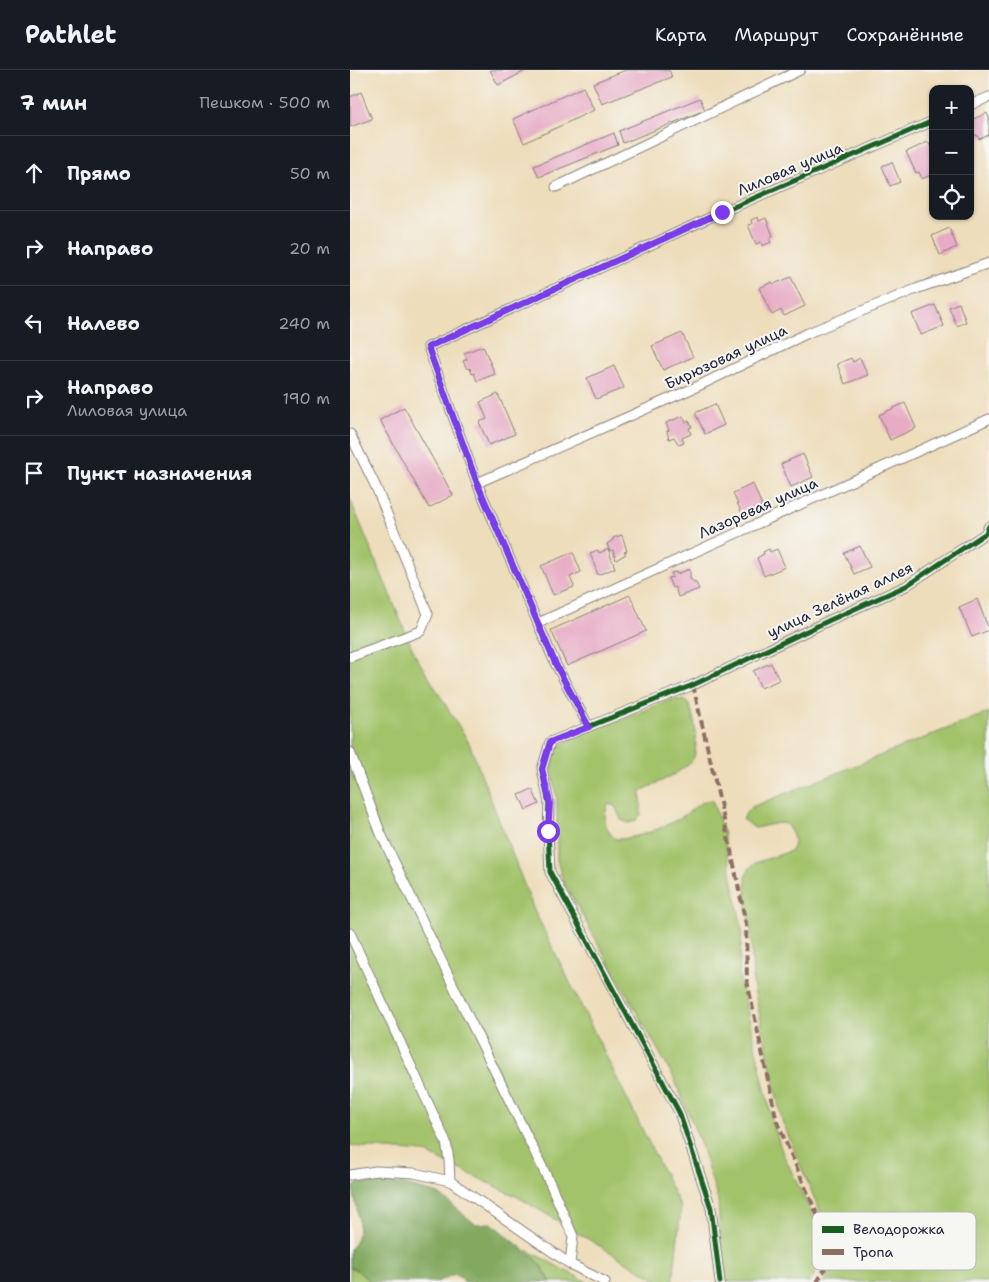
<!DOCTYPE html>
<html lang="ru">
<head>
<meta charset="utf-8">
<style>
	body { margin:0; font-family:"Shantell Sans",sans-serif; background:#20242c; color:#f1f3f6 }
	.controls { position:absolute; right:15px; top:15px; display:grid; overflow:hidden; border-radius:10px; box-shadow:0 1px 4px #0004 }
	.controls button { width:45px; height:45px; display:grid; place-items:center; padding:0; border:0; border-bottom:1px solid #363941; background:#171b24; color:#f1f3f6; font:25px sans-serif }
	.stop { position:absolute; width:15px; height:15px; margin:-11px; border:4px solid #7c3aed; border-radius:50%; background:#fff }
	.stop.end { background:#7c3aed; border-color:#fff; box-shadow:0 1px 5px #0008 }
	.list { margin:0; padding:0; list-style:none }
	h2 { display:flex; justify-content:space-between; align-items:center; height:65px; margin:0; padding:0 20px; font-size:21px }
	h2 small { font-size:16px; font-weight:400; color:#9ea1a6 }
	.list li { display:grid; grid-template-columns:32px 1fr auto; gap:15px; align-items:center; box-sizing:border-box; height:75px; padding:0 20px; border-top:1px solid #363941 }
	.list b { display:block; font-size:19px; white-space:nowrap }
	.list p { margin:0; font-size:16px; white-space:nowrap; color:#9ea1a6 }
	.list em { font-size:16px; font-style:normal; color:#9ea1a6 }
	.icon { flex:none; width:28px; height:28px; fill:none; stroke:currentColor; stroke-width:2; stroke-linecap:round; stroke-linejoin:round }
	.map { position:relative; flex:none; width:639px; height:1212px; overflow:hidden }
	header { display:flex; align-items:center; gap:30px; box-sizing:border-box; height:70px; padding:0 25px; background:#171b24; border-bottom:1px solid #363941 }
	header strong { font-size:24px }
	nav { display:flex; gap:28px; margin-inline-start:auto; font-size:18px }
	main { display:flex }
	aside { flex:1; background:#171b24 }
	.map>svg:first-child { display:block }
	.green { fill:#a3c36b; stroke:#627253 }
	.forest { fill:#82a95f; stroke:#52664d }
	.building { fill:#e7abc5 }
	.lines { fill:none; stroke-linecap:round; stroke-linejoin:round }
	.minor-casing { stroke:#88807b; stroke-width:11 }
	.minor { stroke:#fff; stroke-width:9 }
	.quiet { stroke:#8d6e63; stroke-width:4; stroke-dasharray:8 4; stroke-linecap:butt }
	.cycleway-casing { stroke:#f6f6f2; stroke-width:8 }
	.cycleway { stroke:#1b5e20; stroke-width:5 }
	.route { stroke:#7c3aed; stroke-width:6 }
	.labels { text-anchor:middle; dominant-baseline:central; stroke-width:4; stroke-linejoin:round; paint-order:stroke }
	.street-label { font-size:15px; fill:#22223b; stroke:#f6f6f2 }
	.key { fill:#f6f6f2; stroke:#b6b6bb; stroke-width:1 }
	.key-label { font-size:14px; fill:#22223b }
</style>
</head>
<body>
<header>
<strong>Pathlet</strong>
<nav><a>Карта</a><a>Маршрут</a><a>Сохранённые</a></nav>
</header>
<main>
<aside>
<h2>7 мин<small>Пешком · 500 m</small></h2>
<ul class="list">
<li><svg class="icon" aria-label="ahead" viewBox="0 0 24 24"><path d="M12 20V5M6 11l6-6 6 6"/></svg><div><b>Прямо</b></div><em>50 m</em></li>
<li><svg class="icon" aria-label="right" viewBox="0 0 24 24"><path d="M7 20v-9h11M14 6l5 5-5 5"/></svg><div><b>Направо</b></div><em>20 m</em></li>
<li><svg class="icon" aria-label="left" viewBox="0 0 24 24"><path d="M17 20v-9H6M10 6l-5 5 5 5"/></svg><div><b>Налево</b></div><em>240 m</em></li>
<li><svg class="icon" aria-label="right" viewBox="0 0 24 24"><path d="M7 20v-9h11M14 6l5 5-5 5"/></svg><div><b>Направо</b><p>Лиловая улица</p></div><em>190 m</em></li>
<li><svg class="icon" aria-label="arrive" viewBox="0 0 24 24"><path d="M6 21V4h12l-3 4 3 4H6"/></svg><div><b>Пункт назначения</b></div></li>
</ul>
</aside>
<div class="map">
<svg width="639" height="1212" viewBox="0 0 639 1212">
	<rect width="100%" height="100%" fill="#f6f6f2"/>
	<filter id="ink" filterUnits="userSpaceOnUse"><feTurbulence type="fractalNoise" baseFrequency=".02" numOctaves="2"/><feDisplacementMap in="SourceGraphic" scale="10" xChannelSelector="R" yChannelSelector="G"/><feConvolveMatrix kernelMatrix="1 2 1 2 8 2 1 2 1" color-interpolation-filters="sRGB"/></filter>
	<filter id="wash" filterUnits="userSpaceOnUse"><feTurbulence type="fractalNoise" baseFrequency=".0096" numOctaves="4" result="noise"/><feDisplacementMap in="SourceGraphic" scale="20" xChannelSelector="R" yChannelSelector="G"/><feGaussianBlur stdDeviation="1.12" result="paint"/><feColorMatrix in="noise" values="0 0 0 0 0 0 0 0 0 0 0 0 0 0 0 0 0 1.4 0 .05"/><feComposite in="paint" operator="in"/></filter>
	<g filter="url(#wash)">
		<rect width="100%" height="100%" fill="#edb"/>
		<!-- green -->
		<path class="green" d="M0,429L65,585L119,673L184,840L331,1138L323,1212H310L166,1126L74,1082L0,1076Z
			M319,630C323,630 331,629 335,631C345,635 349,679 343,689C335,701 305,714 291,721V745L285,751L278,753L271,750L265,736L258,734C253,748 254,758 265,769C286,770 317,756 335,745C344,739 350,730 362,730L373,761L392,859L389,904L421,1046L432,1082L468,1156L474,1179L475,1187L460,1212H373L368,1130L350,1072L325,1010L213,811L207,790V730L202,699L207,678L233,661L270,651Z
			M639,642V1212H473L484,1195L486,1180L432,1051L403,914L401,860L397,843L396,805L400,798L405,793L441,781C447,770 443,764 436,754L428,753L405,758L393,750L396,743L402,737Z
			M177,1180L237,1212H201L188,1191Z
			M0,1198L7,1200L20,1212H0Z"/>
		<!-- forest -->
		<path class="forest" d="M8,1113L51,1114L89,1124L125,1154L141,1153L188,1191L201,1212H114L111,1207L104,1204L87,1212H20L7,1200L0,1198V1179C16,1163 6,1138 3,1119Z"/>
		<g id="blocks">
			<!-- building -->
			<path class="building" d="M140,0H177L148,15Z
				M276,0H319L322,7L252,34L243,13Z
				M233,17L244,40L174,73L163,49Z
				M11,22L22,49L0,57V27Z
				M350,28L355,40L273,73L269,61Z
				M637,43L639,48V65L629,69L627,65L623,66L620,58L623,57L621,50Z
				M264,63L268,75L189,107L184,96Z
				M578,72L583,81V104L572,109L569,102L566,103L556,82Z
				M542,92L550,112L540,116L532,96Z
				M408,147L409,151L416,148L423,166L419,168L421,172L412,176L411,172L406,174L398,155L402,154L401,150Z
				M599,158L607,177L590,185L582,166Z
				M441,207L455,236L434,246L431,240L422,245L409,218L422,212L424,214Z
				M609,233L616,252L607,256L599,237Z
				M585,235L594,256L571,265L562,244Z
				M332,263L343,287L313,300L302,276Z
				M133,276L145,304L127,311L124,303L122,304L120,298L117,299L113,291L117,289L114,283Z
				M501,288L503,292L510,288L518,305L495,314L487,294Z
				M264,296L274,318L246,329L237,308Z
				M148,324L165,364L139,375L129,352L137,349L130,332Z
				M555,333L566,358L540,370L529,345Z
				M365,334L374,355L355,364L345,343Z
				M54,337L103,425L79,438L30,350Z
				M333,346L336,352L339,351L342,357L339,358L341,364L332,368L334,373L329,375L324,367L319,369L317,361L319,360L316,353Z
				M453,384L463,407L441,417L431,394Z
				M403,414L412,436L392,444L383,423Z
				M272,465L277,481L274,482L276,484L266,490L263,480L260,481L257,474L263,470V468Z
				M510,476L520,497L504,504L494,483Z
				M258,479L265,498L248,505L240,483L248,480L249,483Z
				M419,479L420,482L427,479L435,497L414,506L407,488L414,484L413,482Z
				M223,482L231,502L220,507L224,517L203,525L191,496Z
				M340,499V509L346,513L349,519L328,527L325,517L322,518L318,508L323,507L321,503L326,502L327,504Z
				M280,525L296,561L217,596L201,560Z
				M627,529L639,560L622,567L609,537Z
				M421,593L429,610L411,618L403,601Z
				M182,719L189,734L176,740L169,725Z"/>
		</g>
	</g>
	<g filter="url(#ink)">
		<use href="#blocks" fill-opacity="0" stroke="#88807b" stroke-width="1"/>
		<g class="lines">
			<!-- minor casing -->
			<g class="minor-casing">
				<path id="minor" d="M620,35L639,27
					M206,117L450,0
					M0,364L26,417L78,544L71,561L0,587
					M127,413L346,317L458,263L566,219L639,193
					M188,553L639,349
					M239,657L206,595L127,413L78,277L372,142L583,51
					M0,682L31,764L113,936L200,1113L223,1166L220,1194
					M0,863L96,1072L99,1090L100,1111
					M0,1105L26,1101L64,1103L100,1111L220,1194L255,1212
					M370,1212L361,1138L329,1042L200,802L198,761L199,733L192,699L200,672L343,615L480,550L556,516L636,463L639,456"/>
			</g>
			<!-- minor -->
			<use href="#minor" class="minor"/>
			<!-- quiet -->
			<path class="quiet" d="M343,615L382,785L396,854L397,911L427,1052L476,1165C481,1186 479,1194 467,1212"/>
			<!-- cycleway casing -->
			<g class="cycleway-casing">
				<path id="cycleway" d="M239,657L206,595L127,413L78,277L372,142L583,51
					M370,1212L361,1138L329,1042L200,802L198,761L199,733L192,699L200,672L343,615L480,550L556,516L636,463L639,456"/>
			</g>
			<!-- cycleway -->
			<use href="#cycleway" class="cycleway"/>
		</g>
	</g>
	<g class="lines" filter="url(#ink)">
		<!-- route -->
		<path class="route" d="M198,761L200,733L192,699L200,672L239,657L206,595L127,413L78,277L372,142"/>
	</g>
	<g class="labels">
		<!-- street labels -->
		<g class="street-label">
			<text transform="translate(440 99) rotate(-23)">Лиловая улица</text>
			<text transform="translate(376 287) rotate(-25)">Бирюзовая улица</text>
			<text transform="translate(408 438) rotate(-24)">Лазоревая улица</text>
			<text transform="translate(490 530) rotate(-25)">улица Зелёная аллея</text>
		</g>
	</g>
	<!-- legend -->
	<rect x="462" y="1142" width="164" height="58" rx="8" class="key"/>
	<rect x="472" y="1156" width="22" height="7" fill="#1b5e20"/>
	<rect x="472" y="1179" width="22" height="6" fill="#8d6e63"/>
	<g class="key-label">
		<text x="503" y="1164">Велодорожка</text>
		<text x="503" y="1187">Тропа</text>
	</g>
</svg>
<div class="controls">
<button>+</button>
<button>−</button>
<button><svg class="icon" aria-label="locate" viewBox="0 0 24 24"><circle cx="12" cy="12" r="6"/><path d="M12 2v4M12 18v4M2 12h4M18 12h4"/></svg></button>
</div>
<div class="stop" style="left:198px;top:761px"></div>
<div class="stop end" style="left:372px;top:142px"></div>
</div>
</main>
</body>
</html>
